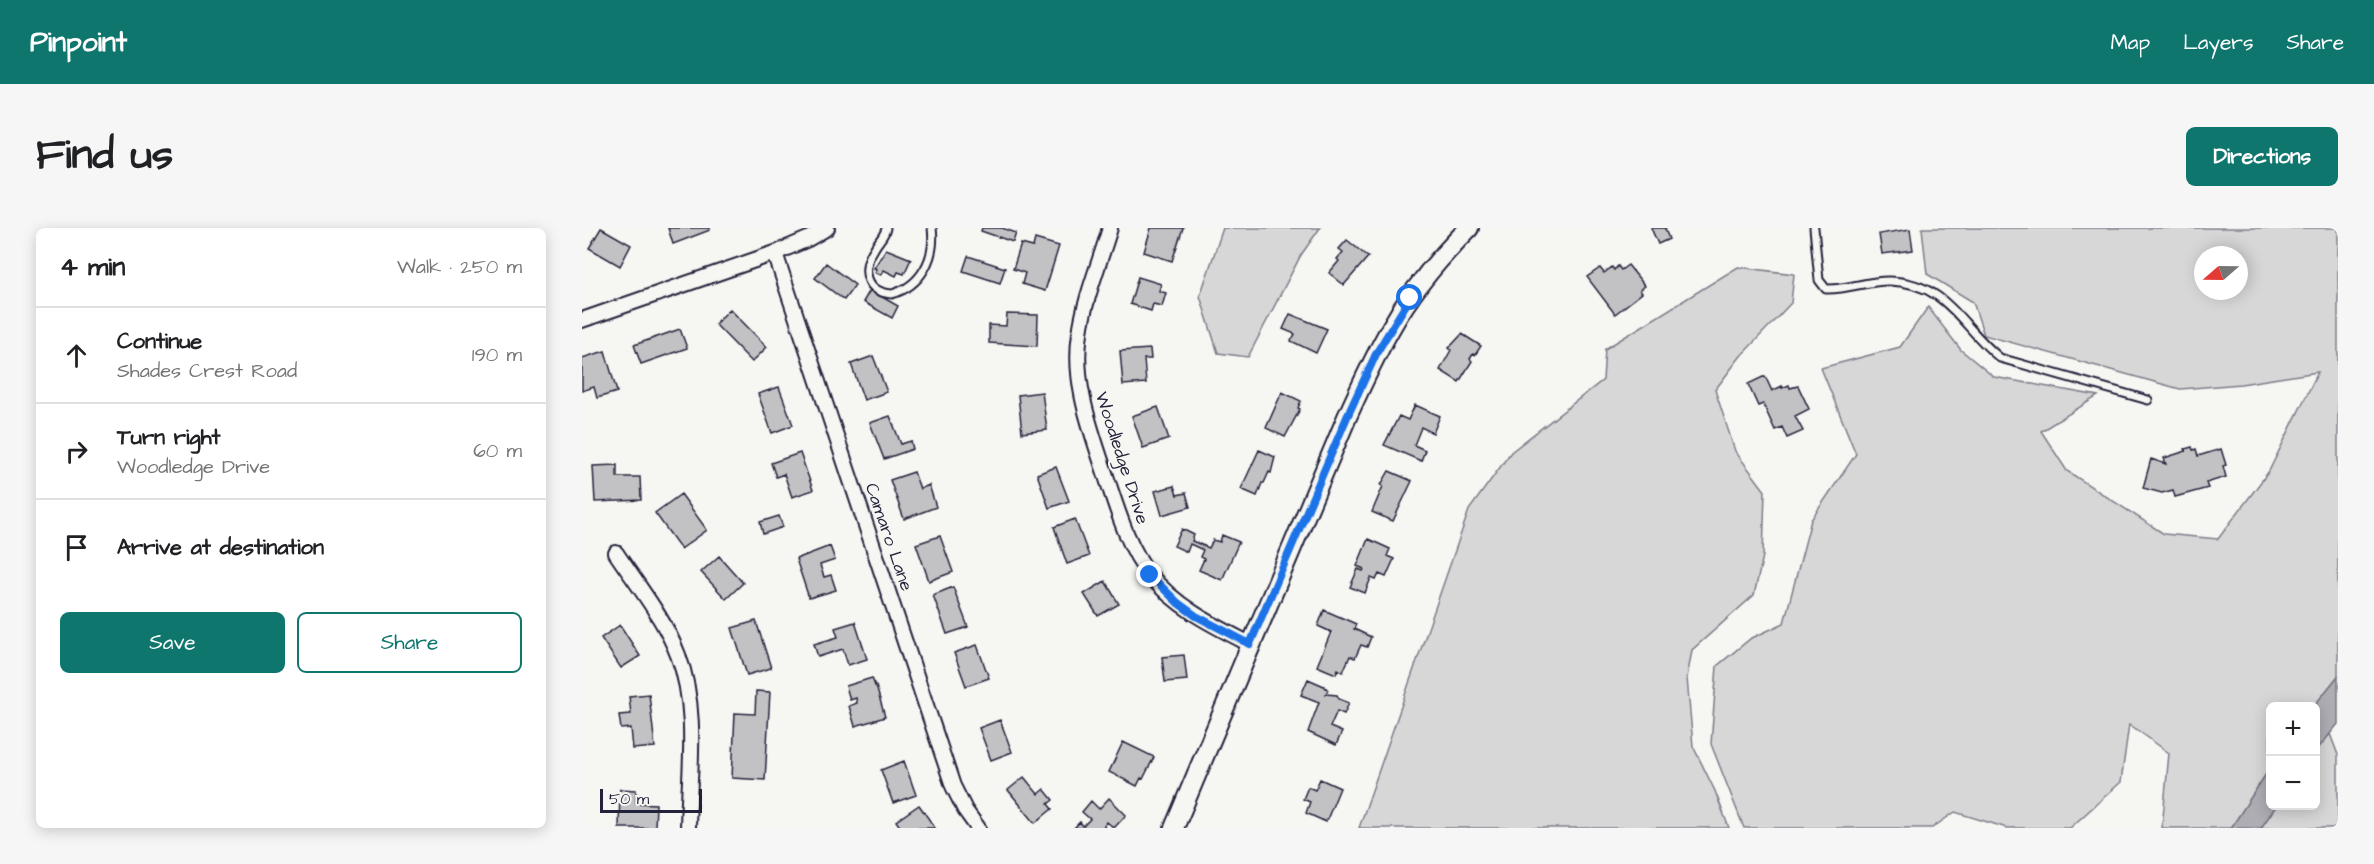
<!DOCTYPE html>
<html lang="en">
<head>
<meta charset="utf-8">
<style>
	body { margin:0; font-family:"Architects Daughter",sans-serif; background:#f6f6f6; color:#202124 }
	.controls { position:absolute; right:18px; bottom:18px; display:grid; overflow:hidden; border-radius:9px; box-shadow:0 3px 15px #0003 }
	.controls button { width:54px; height:54px; display:grid; place-items:center; padding:0; border:0; border-bottom:2px solid #e0e0e0; background:#fff; color:#202124; font:30px sans-serif }
	.compass { position:absolute; left:1612px; top:18px; width:54px; height:54px; border-radius:50%; background:#fff; box-shadow:0 3px 15px #0003; rotate:250deg }
	.scale { position:absolute; left:18px; bottom:15px; width:102px; box-sizing:border-box; padding-left:6px; border:3px solid #22223b; border-top:0; font-size:16px; line-height:21px; white-space:nowrap; color:#22223b; -webkit-text-stroke:4px #f6f6f2; paint-order:stroke }
	.stop { position:absolute; width:18px; height:18px; margin:-14px; border:4px solid #1a73e8; border-radius:50%; background:#fff }
	.stop.end { background:#1a73e8; border-color:#fff; box-shadow:0 2px 6px #0008 }
	.list { margin:0; padding:0; list-style:none }
	h2 { display:flex; justify-content:space-between; align-items:center; height:78px; margin:0; padding:0 24px; font-size:26px }
	h2 small { font-size:20px; font-weight:400; color:#757577 }
	.list li { display:grid; grid-template-columns:39px 1fr auto; gap:18px; align-items:center; box-sizing:border-box; height:96px; padding:0 24px; border-top:2px solid #e0e0e0 }
	.list b { display:block; font-size:22px; white-space:nowrap }
	.list p { margin:0; font-size:20px; white-space:nowrap; color:#757577 }
	.list em { font-size:20px; font-style:normal; color:#757577 }
	.actions { display:flex; gap:12px; padding:18px 24px }
	.actions a { flex:1; padding:14px 0; border:2px solid #0f766e; border-radius:9px; text-align:center; font-size:21px; color:#0f766e }
	.actions .main { background:#0f766e; color:#fff }
	.icon { flex:none; width:33px; height:33px; fill:none; stroke:currentColor; stroke-width:2; stroke-linecap:round; stroke-linejoin:round }
	.map { position:relative; flex:none; width:1756px; height:600px; overflow:hidden; border-radius:9px }
	header { display:flex; align-items:center; gap:36px; box-sizing:border-box; height:84px; padding:0 30px; background:#0f766e; color:#fff }
	header strong { font-size:28px }
	nav { display:flex; gap:33px; margin-inline-start:auto; font-size:21px }
	.intro { display:flex; align-items:center; justify-content:space-between; box-sizing:border-box; height:144px; padding:0 36px }
	h1 { margin:0; font-size:42px }
	.button { padding:15px 27px; border-radius:9px; background:#0f766e; color:#fff; font-size:21px; font-weight:700 }
	main { display:flex; gap:36px; padding:0 36px }
	aside { flex:1; background:#fff; border-radius:9px; box-shadow:0 3px 15px #0003 }
	.map>svg:first-child { display:block }
	.green { fill:#d7d7d7; stroke:#7c7c89; stroke-width:1.5; fill-rule:evenodd }
	.water { fill:#adadb3; stroke:#757583; stroke-width:1.5 }
	.building { fill:#c2c2c4; stroke:#22223b; stroke-width:1.5 }
	.lines { fill:none; stroke-linecap:round; stroke-linejoin:round }
	.service-casing { stroke:#22223b; stroke-width:11 }
	.minor-casing { stroke:#22223b; stroke-width:18 }
	.tertiary-casing { stroke:#22223b; stroke-width:22 }
	.service { stroke:#f6f6f2; stroke-width:7 }
	.minor { stroke:#f6f6f2; stroke-width:14 }
	.tertiary { stroke:#f6f6f2; stroke-width:18 }
	.route { stroke:#1a73e8; stroke-width:8 }
	.labels { text-anchor:middle; dominant-baseline:central; stroke-width:4.5; stroke-linejoin:round; paint-order:stroke }
	.street-label { font-size:18px; fill:#22223b; stroke:#f6f6f2 }
</style>
</head>
<body>
<header>
<strong>Pinpoint</strong>
<nav><a>Map</a><a>Layers</a><a>Share</a></nav>
</header>
<div class="intro"><h1>Find us</h1><a class="button">Directions</a></div>
<main>
<aside>
<h2>4 min<small>Walk · 250 m</small></h2>
<ul class="list">
<li><svg class="icon" aria-label="ahead" viewBox="0 0 24 24"><path d="M12 20V5M6 11l6-6 6 6"/></svg><div><b>Continue</b><p>Shades Crest Road</p></div><em>190 m</em></li>
<li><svg class="icon" aria-label="right" viewBox="0 0 24 24"><path d="M7 20v-9h11M14 6l5 5-5 5"/></svg><div><b>Turn right</b><p>Woodledge Drive</p></div><em>60 m</em></li>
<li><svg class="icon" aria-label="arrive" viewBox="0 0 24 24"><path d="M6 21V4h12l-3 4 3 4H6"/></svg><div><b>Arrive at destination</b></div></li>
</ul>
<div class="actions"><a class="main">Save</a><a>Share</a></div>
</aside>
<div class="map">
<svg width="1756" height="600" viewBox="0 0 1756 600">
	<rect width="100%" height="100%" fill="#f6f6f2"/>
	<filter id="ink" filterUnits="userSpaceOnUse"><feTurbulence type="fractalNoise" baseFrequency=".0167" numOctaves="2"/><feDisplacementMap in="SourceGraphic" scale="12" xChannelSelector="R" yChannelSelector="G"/><feConvolveMatrix kernelMatrix="1 2 1 2 8 2 1 2 1" color-interpolation-filters="sRGB"/></filter>
	<g filter="url(#ink)">
		<!-- green -->
		<path class="green" d="M641,0H738L719,27L666,129L636,125L618,68Z
			M1340,0H1756V448L1732,478H1688V540L1649,600H1580L1587,525L1547,496L1539,554L1488,600H1425L1373,584L1350,600H1162L1129,516L1135,438L1168,411L1202,395L1229,292L1274,226L1239,140L1318,119L1346,79L1379,122L1412,149L1516,168L1459,203L1485,243L1582,306L1636,311L1687,243L1736,144L1659,156L1598,161L1402,107L1391,74L1345,46ZM1621,27H1657V63H1621Z
			M1156,39L1212,46L1209,75L1158,129L1133,162L1153,223L1183,263L1181,328L1172,367L1110,422L1105,450L1111,518L1133,563L1147,600H777L887,282L929,224L1021,152L1023,121Z
			M1748,506L1756,527V600H1679L1694,578H1734V523Z"/>
		<!-- water -->
		<path class="water" d="M1756,448V496L1734,523V478H1732Z
			M1688,540V578H1694L1679,600H1649Z"/>
		<!-- building -->
		<path class="building" d="M19,0L49,17L38,38L7,20Z
			M86,0H128V2L91,16Z
			M400,0H420L434,5L431,14L399,3Z
			M569,0H601L590,33L562,24Z
			M1069,0H1084L1083,1L1087,11L1076,16Z
			M1328,1L1331,22L1300,26L1297,6Z
			M453,11L477,18L463,63L440,56L443,45L431,41L439,16L451,19Z
			M765,12L786,29L762,57L747,45L757,33L755,31L761,24L757,21Z
			M304,21L329,31L322,46L316,44L314,48L302,42L299,47L293,44L295,41L292,40Z
			M386,28L423,40L418,55L381,43Z
			M244,35L273,57L262,72L233,50Z
			M1046,37L1063,58L1058,62L1060,65L1033,86L1005,49L1018,40L1022,45L1030,39L1032,42L1036,38L1039,42Z
			M556,49L579,56L577,63L584,65L580,78L571,76L569,83L548,76Z
			M288,62L316,78L310,90L281,74Z
			M148,81L185,119L170,134L133,96Z
			M425,86L456,87L455,118L407,115V97L424,98Z
			M708,86L745,101L734,125L709,113L713,106L701,101Z
			M98,101L105,120L59,136L52,117Z
			M880,106L899,118L893,127L891,126L888,131L890,133L877,154L858,142L869,122L867,120Z
			M568,121L569,131H562L564,155L541,157L538,123Z
			M23,123L35,164L15,170L12,159L0,163V130Z
			M291,128L305,164L282,172L269,136Z
			M1183,148L1190,163L1200,158V160L1207,157L1208,160L1216,158L1227,181L1213,188L1221,203L1205,210L1200,199L1193,202L1181,176L1176,178L1166,156Z
			M197,159L211,197L190,205L176,166Z
			M460,164L465,202L440,205L436,167Z
			M700,164L719,173L716,180L718,181L703,209L684,200Z
			M833,177L858,188L851,205L839,199L838,202L832,217L843,222L839,233L802,217L817,188L826,192Z
			M576,179L587,211L561,220L550,188Z
			M308,188L319,216L329,213L331,221L302,231L288,195Z
			M1610,219L1611,222L1614,221L1616,228L1639,221L1644,237L1641,238L1644,249L1624,255L1626,260L1593,269L1591,262L1580,265L1561,260L1569,231L1584,236L1582,230L1604,223L1603,221Z
			M677,222L693,229L689,245L687,244L682,255H680L675,268L659,261Z
			M218,225L231,262L210,269L202,246L194,249L189,235Z
			M35,237V249H58L59,272L13,274L11,238Z
			M474,239L487,273L467,280L455,246Z
			M807,243L830,253L811,293L790,284L801,258L799,257Z
			M332,244L338,261L347,257L354,279L322,291L308,252Z
			M592,258L595,267L604,265L608,279L580,287L573,263Z
			M99,266L125,302L99,321L73,285Z
			M197,288L201,299L181,306L178,294Z
			M493,291L507,328L485,336L472,299Z
			M600,301L612,307L610,313L627,320L631,312L638,314L640,307L657,314L640,352L617,342L622,331L618,329L621,322L608,316L605,324L592,318Z
			M358,308L371,344L347,353L334,316Z
			M786,311L808,321L805,328L812,331L804,349L797,346L794,352L789,350L783,365L768,359L776,341L781,343L782,341L775,338Z
			M248,318L253,332L238,337L242,349L249,347L254,362L227,370L214,331Z
			M137,328L161,355L144,371L119,344Z
			M523,353L537,376L516,388L502,366Z
			M371,359L386,399L365,406L351,367Z
			M742,382L774,396L772,401L789,409L785,419L779,417L773,430L768,428L761,444L756,441L754,446L735,438L749,404L736,398Z
			M174,393L189,440L165,447L150,400Z
			M273,394L285,431L266,437L261,421L236,429L232,416L256,409L253,400Z
			M38,397L58,428L39,440L19,410Z
			M395,417L407,450L384,458L372,425Z
			M602,427L605,452L583,454L580,429Z
			M290,450L293,458H294L303,489L273,498L267,478L275,475L274,470L268,472L264,458Z
			M726,451L742,458L746,462L744,466L755,467L757,471L767,475L762,486L755,483L748,499L760,504L754,517L726,504L737,474L719,467Z
			M174,463L188,464L183,552L150,550L153,485L173,486Z
			M67,466L73,519L51,521L49,500L39,501L37,487L49,486L47,468Z
			M418,492L430,524L409,532L397,500Z
			M541,514L572,529L561,551L559,550L555,558L527,544Z
			M322,533L334,567L311,575L299,542Z
			M442,549L456,566L462,561L471,572L466,576L470,581L453,595L426,562Z
			M738,551L758,560L744,594L724,585L728,574L721,571L726,559L733,562Z
			M38,561L54,562V575L74,576L73,600H37Z
			M527,570L544,587L532,600L525,594L522,598L524,600H492L498,594L501,598L508,591L500,584L509,573L517,581Z
			M337,577L353,600H319L314,593Z"/>
		<g class="lines">
			<!-- service casing -->
			<g class="service-casing">
				<path id="service" d="M304,0C303,8 296,13 292,21C279,41 283,64 310,66C339,58 354,30 350,0
					M1232,0L1237,52L1244,61C1266,62 1287,52 1308,53C1366,55 1379,99 1418,130L1566,172"/>
			</g>
			<!-- minor casing -->
			<g class="minor-casing">
				<path id="minor" d="M528,0C518,34 503,69 498,105C490,156 510,204 525,251C536,284 546,319 568,347C595,380 631,397 668,416
					M193,25L371,558L383,582L396,600
					M0,92L193,25L226,11L245,0
					M34,325C56,358 82,390 96,427C117,481 107,544 106,600"/>
			</g>
			<!-- tertiary casing -->
			<g class="tertiary-casing">
				<path id="tertiary" d="M592,600L765,189C779,158 793,127 810,98C830,62 858,29 887,0"/>
			</g>
			<!-- service -->
			<use href="#service" class="service"/>
			<!-- minor -->
			<use href="#minor" class="minor"/>
			<!-- tertiary -->
			<use href="#tertiary" class="tertiary"/>
		</g>
	</g>
	<g class="lines" filter="url(#ink)">
		<!-- route -->
		<path class="route" d="M568,347L596,375L614,388L668,416L765,189L795,124L828,70"/>
	</g>
	<g class="labels">
		<!-- street labels -->
		<g class="street-label">
			<text transform="translate(540 230) rotate(72)">Woodledge Drive</text>
			<text transform="translate(307 309) rotate(71)">Camaro Lane</text>
		</g>
	</g>
</svg>
<div class="controls">
<button>+</button>
<button>−</button>
</div>
<svg class="compass" viewBox="-18 -18 36 36"><path d="M0-13l5 13h-10z" fill="#e53935"/><path d="M0 13l5-13h-10z" fill="#757577"/></svg>
<div class="scale">50 m</div>
<div class="stop" style="left:828px;top:70px"></div>
<div class="stop end" style="left:568px;top:347px"></div>
</div>
</main>
</body>
</html>
